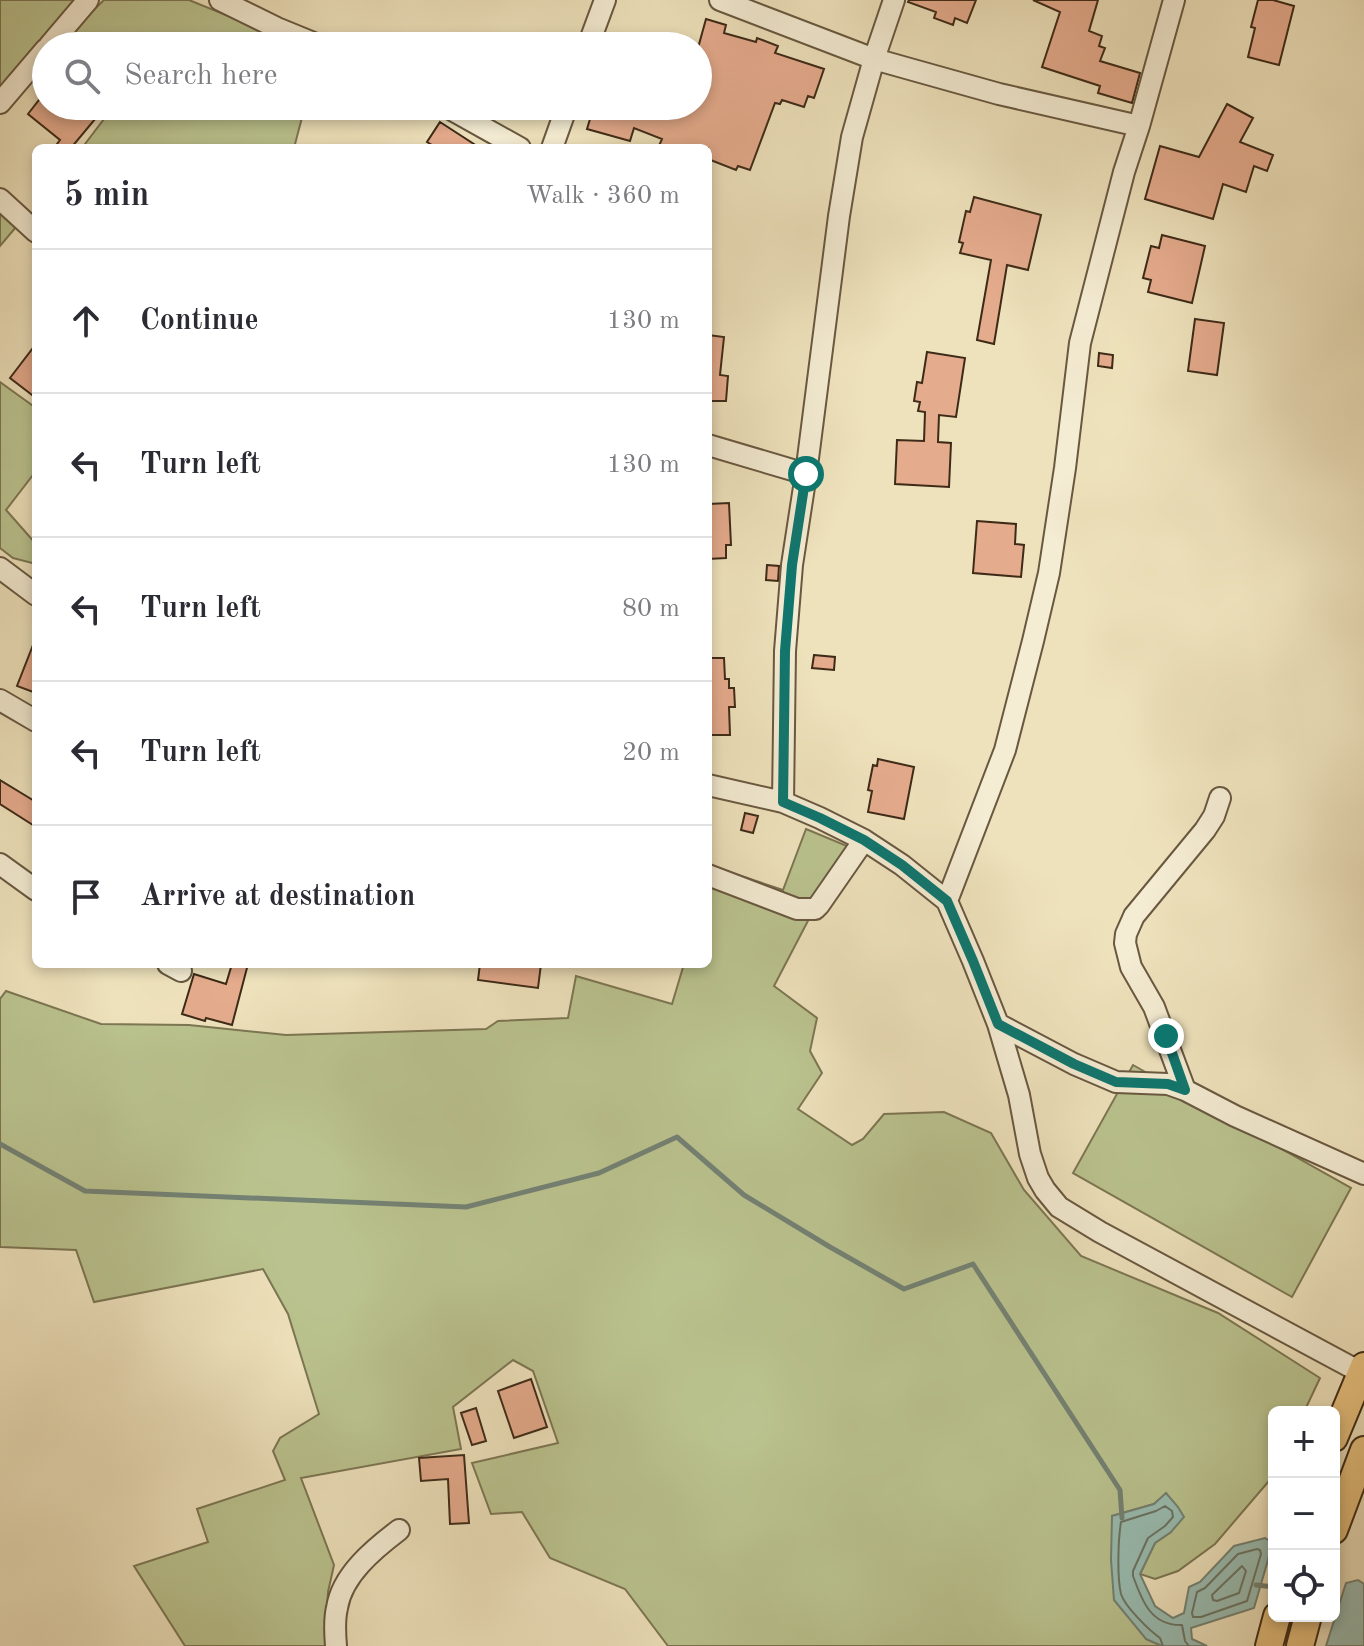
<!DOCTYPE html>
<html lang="en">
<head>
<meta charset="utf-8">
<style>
	body { margin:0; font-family:"Old Standard TT",serif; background:#f7f7f7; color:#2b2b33 }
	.controls { position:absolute; right:24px; bottom:24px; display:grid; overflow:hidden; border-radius:12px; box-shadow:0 4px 12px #0003 }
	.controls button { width:72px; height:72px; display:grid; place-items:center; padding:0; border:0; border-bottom:2px solid #e1e1e2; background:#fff; color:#2b2b33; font:40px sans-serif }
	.stop { position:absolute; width:24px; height:24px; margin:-18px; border:6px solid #0f766e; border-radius:50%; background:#fff }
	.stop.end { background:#0f766e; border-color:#fff; box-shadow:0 2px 8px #0008 }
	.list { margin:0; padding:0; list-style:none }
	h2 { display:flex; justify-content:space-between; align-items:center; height:104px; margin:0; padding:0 32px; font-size:34px }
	h2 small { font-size:26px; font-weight:400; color:#7c7c81 }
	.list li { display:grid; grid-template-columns:52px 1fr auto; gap:24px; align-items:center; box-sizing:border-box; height:144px; padding:0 32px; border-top:2px solid #e1e1e2 }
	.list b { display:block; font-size:30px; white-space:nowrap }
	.list em { font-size:26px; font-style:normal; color:#7c7c81 }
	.icon { flex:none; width:44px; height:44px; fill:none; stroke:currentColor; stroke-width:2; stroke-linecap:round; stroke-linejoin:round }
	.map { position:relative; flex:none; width:1364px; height:1646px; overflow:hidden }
	.search { position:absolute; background:#fff; box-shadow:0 4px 12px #0003; left:32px; top:32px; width:680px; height:88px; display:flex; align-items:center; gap:20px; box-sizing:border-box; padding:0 28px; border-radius:44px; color:#7c7c81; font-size:30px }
	.panel { position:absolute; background:#fff; box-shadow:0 4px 12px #0003; left:32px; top:144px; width:680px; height:824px; border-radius:12px }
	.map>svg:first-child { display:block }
	.green { fill:#bac38f; stroke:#7c7653; stroke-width:2 }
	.water { fill:#99bdb2; stroke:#748274; stroke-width:2 }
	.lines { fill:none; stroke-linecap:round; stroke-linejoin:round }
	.shore { stroke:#6b7464; stroke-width:2 }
	.stream { stroke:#748274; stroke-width:5 }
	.building { fill:#e5ab8d; stroke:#3d2a17; stroke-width:2 }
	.minor-casing { stroke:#695840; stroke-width:24 }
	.major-casing { stroke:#3d2a17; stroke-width:30 }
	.minor { stroke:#f4ecd3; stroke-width:20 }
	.major { stroke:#e7c17e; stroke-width:26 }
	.route { stroke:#0f766e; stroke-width:10 }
</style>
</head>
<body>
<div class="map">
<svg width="1364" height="1646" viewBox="0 0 1364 1646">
	<rect width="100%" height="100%" fill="#eee2bc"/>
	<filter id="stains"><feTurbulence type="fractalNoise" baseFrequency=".0025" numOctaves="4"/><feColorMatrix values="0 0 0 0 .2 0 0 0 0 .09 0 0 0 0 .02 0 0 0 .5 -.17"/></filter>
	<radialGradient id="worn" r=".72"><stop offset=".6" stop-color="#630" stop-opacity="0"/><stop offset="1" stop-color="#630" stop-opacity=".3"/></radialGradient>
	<!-- green -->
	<path class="green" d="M0,0H76L0,97Z
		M104,0H189L302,46H64L85,18Z
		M99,106H305L294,148H82L107,115Z
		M0,213L16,227L0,246Z
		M0,382L36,408V471L6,510L36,544V564L13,558L0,548Z
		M806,829L847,846L774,986L817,1018L810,1051L822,1073L798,1109L852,1145L863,1139L884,1114L944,1112L991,1133L1024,1190L1081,1256L1218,1313L1320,1378L1304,1412H1274V1475L1215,1544L1178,1571L1155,1579L1140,1574L1155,1543L1171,1532L1166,1494L1154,1504L1112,1516L1146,1639L1162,1646H668L625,1589L550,1558L522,1512L491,1514L472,1463L558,1443L533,1371L513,1360L453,1407L461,1449L301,1478L334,1565L328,1592L325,1646H185L134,1566L208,1542L197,1509L285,1480L273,1451L280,1438L319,1414L288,1314L263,1269L94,1302L76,1250L0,1247V999L6,991L101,1024L189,1025L286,1035L486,1029L498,1021L568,1018L576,976L672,1004L684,964H708V865L783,890Z
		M1133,1065L1351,1188L1292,1297L1073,1173Z"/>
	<!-- water -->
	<path class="water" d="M1166,1493L1178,1507L1184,1517L1171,1532L1155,1543L1140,1574L1155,1606L1173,1618L1184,1613L1189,1587L1200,1582L1234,1546L1265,1538L1273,1543L1254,1608L1191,1628L1192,1639L1207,1646H1162L1146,1639L1114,1600L1111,1560L1112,1516L1154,1504Z
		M1358,1580L1364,1584V1646H1326L1346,1583Z"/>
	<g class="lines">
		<!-- shore -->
		<path class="shore" d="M1257,1549L1260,1550L1261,1554L1247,1601L1201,1617H1193L1192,1613L1197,1592L1205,1588L1238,1554Z
			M1242,1566L1246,1571L1239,1593L1217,1601L1213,1600L1212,1595Z
			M1163,1646L1160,1638C1149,1630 1125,1607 1121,1594C1117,1577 1118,1540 1121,1522L1156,1511L1165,1506L1172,1511L1173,1517L1165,1526L1148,1538L1133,1571V1576C1142,1601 1151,1626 1182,1625L1185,1641L1189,1646"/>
		<!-- stream -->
		<path class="stream" d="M0,1144L85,1191L466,1207L599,1173L677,1137L744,1195L830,1247L904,1289L973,1264L1120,1490L1122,1518
			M1256,1585L1274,1587"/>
	</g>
	<!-- building -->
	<path class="building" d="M909,0H976L967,23L955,18L953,25L934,18L936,12L908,2Z
		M1033,0H1098L1089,31L1102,36L1099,46L1105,48L1100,61L1140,73L1132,103L1098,93L1100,86L1042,67L1060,12Z
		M1258,0H1273L1294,6L1279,65L1248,57L1255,28L1251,27Z
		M706,19L726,25L724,33L756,42L757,38L778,46L775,53L824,69L814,98L808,96L804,107L782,100L780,104L775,103L750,170L738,166L736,170L708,159V148H658L662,139L634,128L630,141L587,129L594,106H698V48Z
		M46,91V106H93L101,112L71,148H54L60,140L28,114Z
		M1227,104L1253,118L1240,142L1273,155L1267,171L1254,166L1246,192L1223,184L1213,219L1145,199L1160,146L1199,157Z
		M440,122L480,148H437L427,142Z
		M974,197L1041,215L1028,270L1007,265L994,344L977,340L991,260L960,253L963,243L959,242L966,211L970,212Z
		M1162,235L1205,246L1192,303L1148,292L1151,280L1143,278L1151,246L1159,248Z
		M1195,319L1224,323L1217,375L1188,371Z
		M708,335L724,337L720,375L728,376L726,401H708Z
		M36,344V398L10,378Z
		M927,352L965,358L956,417L939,415L938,442L951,443L949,487L895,484L897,440L924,441L925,412L918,411L920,402L914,401L917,382L922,383Z
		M1099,353L1113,355L1112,368L1098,366Z
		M729,503L731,545H726V558L708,559V504Z
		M977,521L1016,524L1015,544L1024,545L1021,577L973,573Z
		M767,565L779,566L778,581L766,580Z
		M35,640H36V693L17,686Z
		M814,655L835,657L834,670L812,668Z
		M708,658H724L725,679H729V688H734L735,707H729L730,735H708Z
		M878,759L914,767L904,819L868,812L872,791L868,790L873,765L877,766Z
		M0,780L36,802V827L0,804Z
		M745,813L758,816L753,833L741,830Z
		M232,964H248L232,1025L206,1018L205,1021L182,1014L194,974L226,984Z
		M480,964H541L538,988L478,980Z
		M531,1379L547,1427L514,1438L498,1391Z
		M476,1408L486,1441L472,1445L461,1413Z
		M464,1455L469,1523L450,1524L448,1479L421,1481L419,1458Z"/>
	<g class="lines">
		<!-- minor casing -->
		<g class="minor-casing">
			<path id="minor" d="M220,0L277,28L321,46
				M720,0L874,59L999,94L1139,126
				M49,46L88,0
				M588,46L605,0
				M0,103L46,49
				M445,106L520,148
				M552,148L567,106
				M0,199L36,232
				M708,445L806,474
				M0,568L36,595
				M0,700L36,721
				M708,785L783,802L820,818L864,840L902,865L947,901L973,961L998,1024L1019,1095L1030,1154L1038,1178L1045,1190L1059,1207L1100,1232L1360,1372
				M783,802L785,651L792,565L806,474L839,216L852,137L874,59L894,0
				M0,864L36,890
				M708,875L797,909H815L819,905L864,840
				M947,901L1005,750L1033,641L1049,573L1065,468L1080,343L1124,172L1139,126L1174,0
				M168,964L181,971
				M998,1024L1074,1064L1116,1082L1168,1084L1185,1090L1235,1116L1364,1174
				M1185,1090L1154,1007L1131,967L1125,943L1126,934L1134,916L1205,830L1214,816L1220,798
				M336,1646C335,1634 334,1620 337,1608C342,1575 374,1549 399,1530"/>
		</g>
		<!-- major casing -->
		<g class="major-casing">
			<path id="major" d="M1334,1438L1364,1366
				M1334,1530L1364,1450
				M1269,1646L1277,1616
				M1300,1646L1308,1616"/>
		</g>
		<!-- minor -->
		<use href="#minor" class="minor"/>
		<!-- major -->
		<use href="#major" class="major"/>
	</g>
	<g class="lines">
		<!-- route -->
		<path class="route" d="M806,474L792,565L785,651L783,802L820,818L864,840L902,865L947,901L973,961L998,1024L1074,1064L1116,1082L1168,1084L1185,1090L1166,1036"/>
	</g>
	<rect width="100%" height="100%" filter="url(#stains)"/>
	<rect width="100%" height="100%" fill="url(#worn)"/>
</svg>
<div class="controls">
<button>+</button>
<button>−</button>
<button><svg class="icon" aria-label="locate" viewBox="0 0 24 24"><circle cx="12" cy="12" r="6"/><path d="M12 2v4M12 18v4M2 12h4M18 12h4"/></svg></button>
</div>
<div class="stop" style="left:806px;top:474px"></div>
<div class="stop end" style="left:1166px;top:1036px"></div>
<div class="search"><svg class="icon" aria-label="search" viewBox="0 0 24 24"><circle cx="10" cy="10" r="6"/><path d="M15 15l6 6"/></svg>Search here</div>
<section class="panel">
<h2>5 min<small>Walk · 360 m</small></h2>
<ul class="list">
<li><svg class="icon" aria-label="ahead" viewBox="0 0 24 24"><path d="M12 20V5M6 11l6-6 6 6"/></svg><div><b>Continue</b></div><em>130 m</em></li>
<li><svg class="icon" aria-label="left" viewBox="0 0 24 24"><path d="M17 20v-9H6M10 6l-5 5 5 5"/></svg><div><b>Turn left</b></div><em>130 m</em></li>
<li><svg class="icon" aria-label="left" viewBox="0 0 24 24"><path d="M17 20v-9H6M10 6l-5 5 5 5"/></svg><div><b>Turn left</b></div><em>80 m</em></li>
<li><svg class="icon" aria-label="left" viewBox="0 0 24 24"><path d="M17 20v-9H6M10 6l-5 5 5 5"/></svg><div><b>Turn left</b></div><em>20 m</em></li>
<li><svg class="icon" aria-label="arrive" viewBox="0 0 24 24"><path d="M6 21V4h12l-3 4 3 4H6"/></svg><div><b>Arrive at destination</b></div></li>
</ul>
</section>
</div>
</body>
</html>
